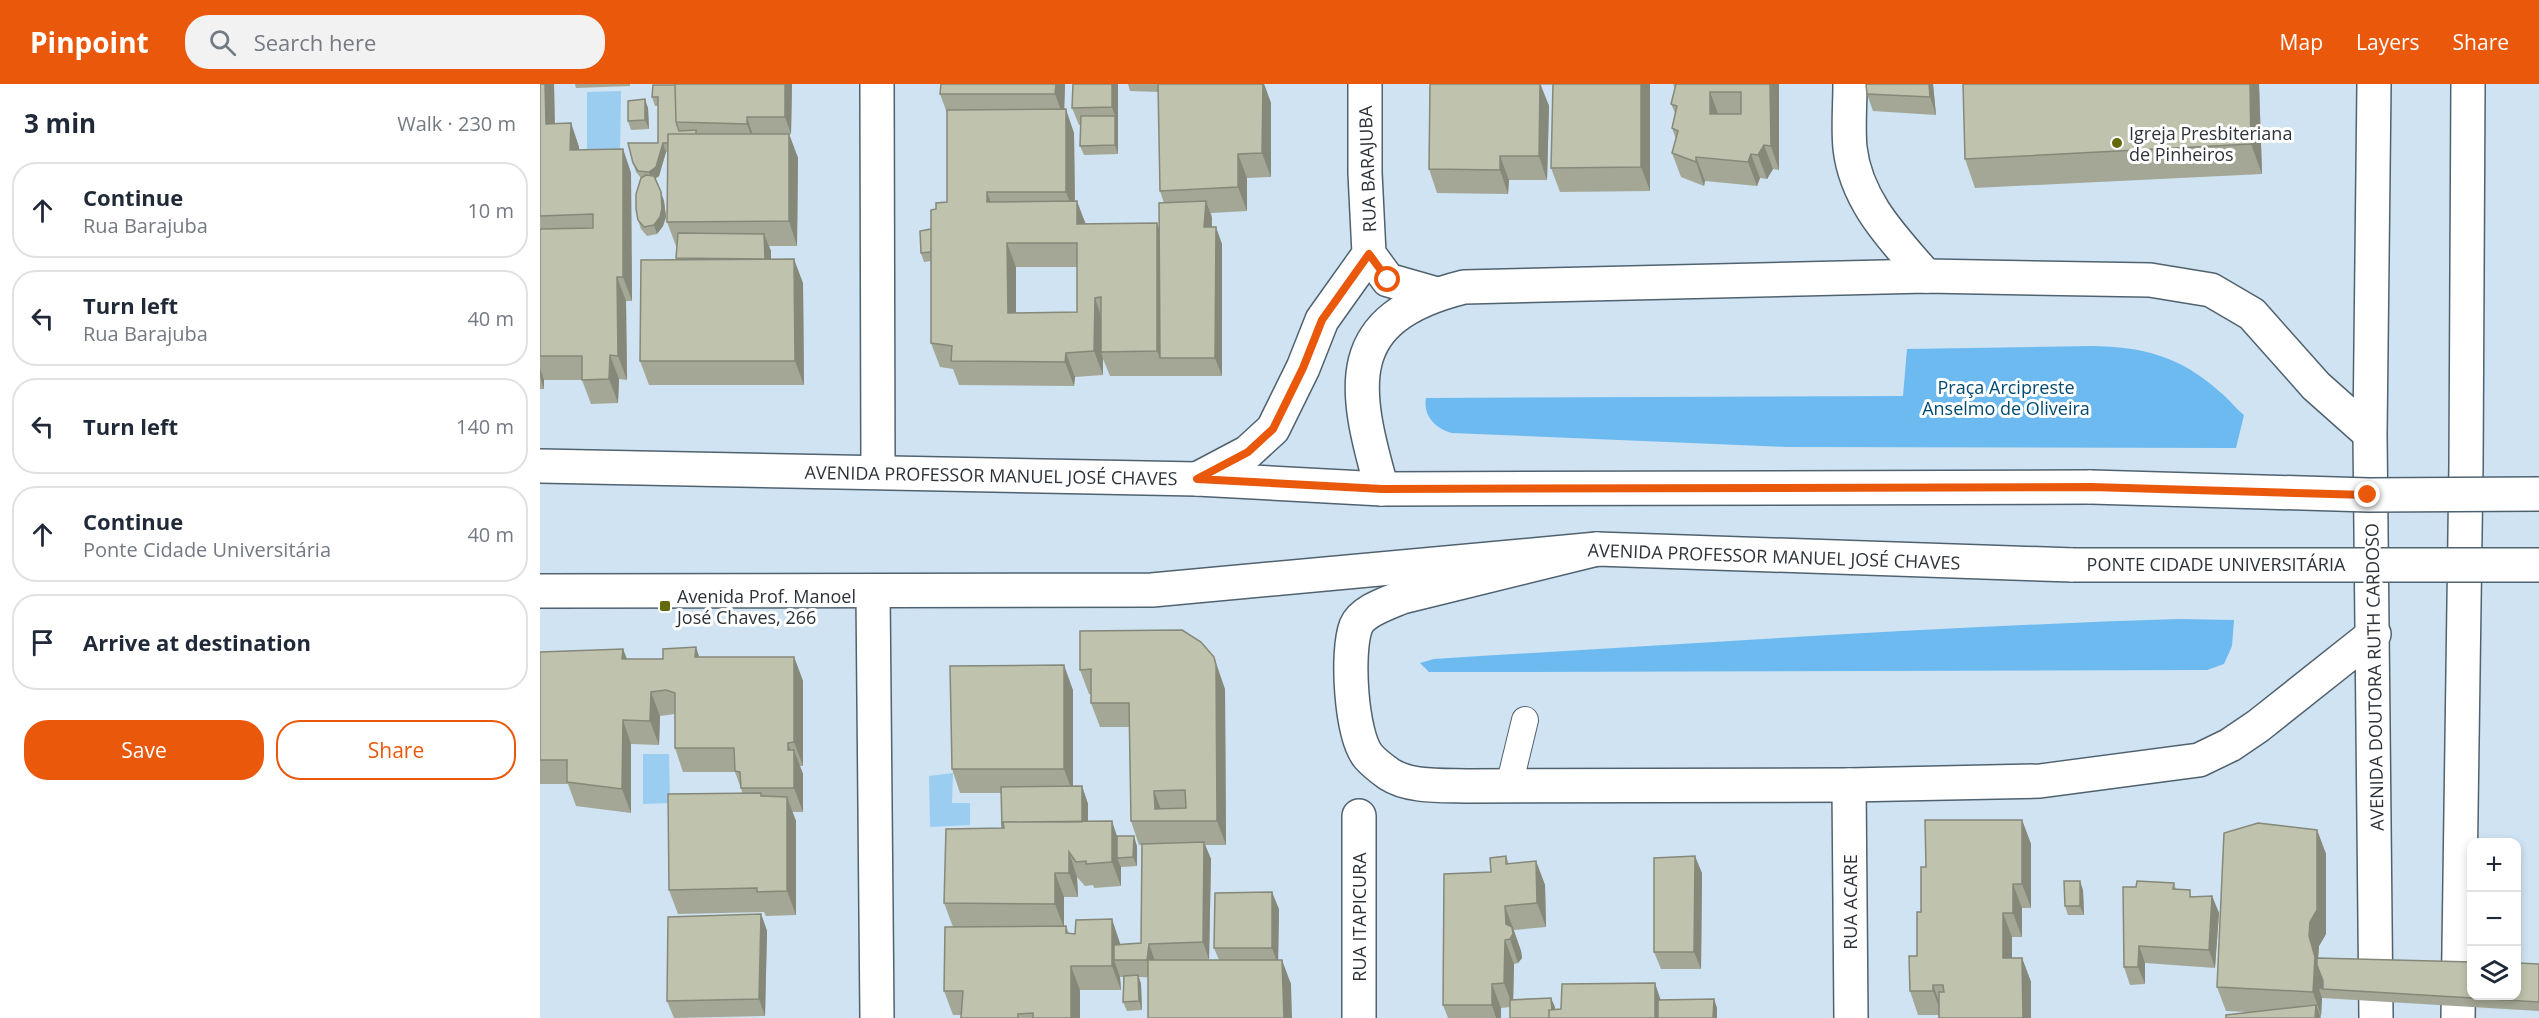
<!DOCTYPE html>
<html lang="en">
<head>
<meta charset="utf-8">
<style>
	body { margin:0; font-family:"Open Sans",sans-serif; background:#f2f2f3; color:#1f2937 }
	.controls { position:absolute; right:18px; bottom:18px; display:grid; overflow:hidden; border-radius:12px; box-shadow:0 3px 9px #0003 }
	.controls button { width:54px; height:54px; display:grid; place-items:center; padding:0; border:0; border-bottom:2px solid #e0e1e3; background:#fff; color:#1f2937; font:30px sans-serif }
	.stop { position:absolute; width:18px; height:18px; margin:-14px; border:4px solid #ea580c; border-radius:50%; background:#fff }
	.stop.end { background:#ea580c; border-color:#fff; box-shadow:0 2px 6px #0008 }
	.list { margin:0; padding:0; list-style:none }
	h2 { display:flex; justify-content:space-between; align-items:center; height:78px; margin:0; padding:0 24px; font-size:26px }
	h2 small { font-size:20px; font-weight:400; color:#747a83 }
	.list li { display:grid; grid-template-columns:39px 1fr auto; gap:18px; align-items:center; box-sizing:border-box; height:96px; margin:0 12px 12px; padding:0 12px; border:2px solid #e0e1e3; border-radius:24px }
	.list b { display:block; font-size:22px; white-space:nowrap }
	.list p { margin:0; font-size:20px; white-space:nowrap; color:#747a83 }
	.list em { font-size:20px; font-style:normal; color:#747a83 }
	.actions { display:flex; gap:12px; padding:18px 24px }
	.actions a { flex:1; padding:14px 0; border:2px solid #ea580c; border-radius:24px; text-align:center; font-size:21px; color:#ea580c }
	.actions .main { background:#ea580c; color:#fff }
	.icon { flex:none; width:33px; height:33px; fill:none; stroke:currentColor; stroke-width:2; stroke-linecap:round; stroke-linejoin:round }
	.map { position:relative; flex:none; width:1999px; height:934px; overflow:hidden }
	header { display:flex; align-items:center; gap:36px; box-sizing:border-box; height:84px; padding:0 30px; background:#ea580c; color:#fff }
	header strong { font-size:28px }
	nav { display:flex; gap:33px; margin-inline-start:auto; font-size:21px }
	.search { width:420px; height:54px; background:#f2f2f3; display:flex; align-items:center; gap:15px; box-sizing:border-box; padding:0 21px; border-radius:24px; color:#747a83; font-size:22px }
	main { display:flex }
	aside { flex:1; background:#fff }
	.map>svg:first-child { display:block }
	.green { fill:#6cbaf0 }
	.water { fill:#9bcdf1 }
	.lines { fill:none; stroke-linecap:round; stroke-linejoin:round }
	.service-casing { stroke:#51626f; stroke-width:28 }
	.minor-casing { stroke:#51626f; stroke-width:36 }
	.secondary-casing { stroke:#51626f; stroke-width:36 }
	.trunk-casing { stroke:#51626f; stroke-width:36 }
	.service { stroke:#fff; stroke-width:26 }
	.minor { stroke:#fff; stroke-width:33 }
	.secondary { stroke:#fff; stroke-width:33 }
	.trunk { stroke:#fff; stroke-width:33 }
	.secondary-bridge-casing { stroke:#51626f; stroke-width:36; stroke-linecap:butt }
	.secondary-bridge { stroke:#fff; stroke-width:33 }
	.wall { fill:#a4a795; fill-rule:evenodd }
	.shaded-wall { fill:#868879 }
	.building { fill:#bfc2ad; stroke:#868879; stroke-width:1.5; fill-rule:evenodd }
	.route { stroke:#ea580c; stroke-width:8 }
	.poi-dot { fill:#63690b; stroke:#fff; stroke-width:2 }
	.labels { text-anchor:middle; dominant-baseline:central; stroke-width:6; stroke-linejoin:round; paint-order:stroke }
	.poi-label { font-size:18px; fill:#2c3339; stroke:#fff; text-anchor:start }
	.street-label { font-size:18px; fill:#2c3339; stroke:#fff }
	.park-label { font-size:18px; fill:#004b72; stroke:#fff }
</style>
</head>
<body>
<header>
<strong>Pinpoint</strong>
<div class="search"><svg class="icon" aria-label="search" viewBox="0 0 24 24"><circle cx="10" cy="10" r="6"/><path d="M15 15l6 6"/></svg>Search here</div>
<nav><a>Map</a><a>Layers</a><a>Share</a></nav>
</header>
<main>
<aside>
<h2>3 min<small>Walk · 230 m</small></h2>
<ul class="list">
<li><svg class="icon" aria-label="ahead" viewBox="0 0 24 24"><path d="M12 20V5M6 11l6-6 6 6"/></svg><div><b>Continue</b><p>Rua Barajuba</p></div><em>10 m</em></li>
<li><svg class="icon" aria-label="left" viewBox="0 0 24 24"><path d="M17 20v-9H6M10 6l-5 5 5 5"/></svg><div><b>Turn left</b><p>Rua Barajuba</p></div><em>40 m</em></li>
<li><svg class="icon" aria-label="left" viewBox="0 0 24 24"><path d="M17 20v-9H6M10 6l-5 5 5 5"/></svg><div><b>Turn left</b></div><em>140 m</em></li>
<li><svg class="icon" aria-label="ahead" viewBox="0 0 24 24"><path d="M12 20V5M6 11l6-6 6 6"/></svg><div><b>Continue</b><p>Ponte Cidade Universitária</p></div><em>40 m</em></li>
<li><svg class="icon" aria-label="arrive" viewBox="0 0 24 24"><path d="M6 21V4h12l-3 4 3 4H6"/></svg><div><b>Arrive at destination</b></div></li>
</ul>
<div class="actions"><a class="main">Save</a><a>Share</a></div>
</aside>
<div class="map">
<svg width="1999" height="934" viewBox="0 0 1999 934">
	<rect width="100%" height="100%" fill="#cfe3f2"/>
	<!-- green -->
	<path class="green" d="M1551,262C1604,263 1640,272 1680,308C1689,315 1695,324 1704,331L1696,364L1247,363L912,349C895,344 883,332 886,314L1363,312L1367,265Z
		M1638,535L1694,536L1692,562L1684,580L1667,586L952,588H889L880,579L894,575C1142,560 1390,543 1638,535Z"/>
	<!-- water -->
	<path class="water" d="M81,7L80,72L47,73V8Z
		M103,670H129L130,719L103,720Z
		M413,689L412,719H430V741L390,743L389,692Z"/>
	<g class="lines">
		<!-- service casing -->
		<g class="service-casing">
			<path id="service" d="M969,702L985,636"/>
		</g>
		<!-- minor casing -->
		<g class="minor-casing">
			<path id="minor" d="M337,0L338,387
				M825,0V89L829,170L848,196L897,210
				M1310,0C1310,21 1308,44 1310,64C1316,117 1353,154 1386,192
				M657,395L708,368L733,345L763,284L782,236L829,170
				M333,508L337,934
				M1309,701L1311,934
				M819,732V934"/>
		</g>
		<!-- secondary casing -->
		<g class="secondary-casing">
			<path id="secondary" d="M0,382L657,395L842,405L1551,403
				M0,507L612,506L1057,465L1533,481"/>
		</g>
		<!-- trunk casing -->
		<g class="trunk-casing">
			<path id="trunk" d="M1834,0L1830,350L1836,934
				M842,405C813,303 799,234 924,203L1386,192L1610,196L1671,206L1712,230L1776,302L1830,350
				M1057,465L862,513C848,519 822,527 816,542C806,568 811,651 828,672C833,678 842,685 849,690C870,704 905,701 930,702L1309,701L1500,697L1659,676L1690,661L1718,642L1834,550
				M1918,934L1926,381L1928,0"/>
		</g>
		<!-- service -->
		<use href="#service" class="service"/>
		<!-- minor -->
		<use href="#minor" class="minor"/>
		<!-- secondary -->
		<use href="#secondary" class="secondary"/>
		<!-- trunk -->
		<use href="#trunk" class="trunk"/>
		<!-- secondary-bridge casing -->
		<g class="secondary-bridge-casing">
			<path id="secondary-bridge" d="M1551,403L1829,411L1999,410
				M1533,481H1999"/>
		</g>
		<!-- secondary-bridge -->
		<use href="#secondary-bridge" class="secondary-bridge"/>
	</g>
	<!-- wall -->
	<path class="wall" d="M0,0H14L15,39H31L39,63V66L83,65L91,89L92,217H86L87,296L79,295L78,319L51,320L42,296H4V305H0Z
		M35,0H90V2L36,4Z
		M135,0H252L251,50H249L258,74L257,162H229L231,167V175L263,199L264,301H109L100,277L136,175L137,162H136L127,138L128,68H126L119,92L115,95L124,117L126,133L123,142L117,150L107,152L101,145L98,136L101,94L96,88L93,79L118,59V22H115L112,13Z
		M525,0L524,25L534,49L535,117L546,140L619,145L624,119L620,107L619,8L590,7L588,0H724L731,19V93L707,94V127L671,129L672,134V143L682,160V292H570L563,275V291L535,293L534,302L419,301L413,285L400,283L391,259V177L384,178L381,169L391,145L396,125L407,118V29L400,10ZM476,183H537V228L476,229Z
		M578,0V70L544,71L540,62L541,41H539L532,24Z
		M890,0H1110V107L1020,108L1011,84L1013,1H1001L1009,22L1007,96H969L968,110L897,109L889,85Z
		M1133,0H1239V86L1233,85L1227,95L1220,94L1217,102L1165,97L1164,102L1141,93L1132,69L1136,55L1132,44L1135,29L1131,20L1135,5Z
		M1326,0H1393L1396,31L1333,27L1327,10Z
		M1423,0H1719L1722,90L1435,104L1425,75Z
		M108,24L109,45L91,46L88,37Z
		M540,547L685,605L686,761H665L671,775L669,876H648H679L674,864L739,825L738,876L751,900L599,893L601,900L602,926L587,927L583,918L584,893H580L581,906H540V934H421L422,931H413L404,907L413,843L404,819L462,744V709H420L412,685L533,606V702H542L548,720V738L597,762V782L581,783V802L554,804L553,801L545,802L537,793L538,813H524V842H526L529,849L580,859V860L601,859L602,761H599L591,737L589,643H560L551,619V610H549L540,586Z
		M83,565L87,575H123L159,573H254L263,597V682H260L263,690V728H252L256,737V831L226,832L224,828L138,830L129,806L203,710L195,688H143L135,664V630L120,632L119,661L91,660V729L36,722L28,700H0V568Z
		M1482,736L1491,760V824H1482V853H1472V874H1482L1491,898V934H1399V931H1378L1370,907L1377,872L1386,783Z
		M1777,746L1786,770V850L1779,862L1778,874L1999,880V927L1782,914L1781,932H1780L1781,934H1686L1706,928L1686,927L1677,903Z
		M966,772L969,780L996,777L1005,801L1006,843L974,846L981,867L982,874L978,879L974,880L973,915L1011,914L1015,926L1120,916L1174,915L1177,924V934H970V923L961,924V934H908L903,921L951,788Z
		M1162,789L1161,885H1121L1114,868Z
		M1634,799L1636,805L1653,813L1672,812L1679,829L1675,884L1605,879V900L1590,901L1584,883L1596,803Z
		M1543,806L1544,831H1528L1525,822Z
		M221,830L227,847L225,932L134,934L127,917Z"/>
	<!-- shaded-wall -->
	<path class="shaded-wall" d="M5,0H14L15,64L6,40Z
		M245,0H252L251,50L245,33Z
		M516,0H525L524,34L515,10Z
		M572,0H578V70L575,61V32L572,23Z
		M718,0H724L731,19V93L722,69Z
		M1000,0L1009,22L1007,96L999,72Z
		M1101,0H1110V107L1101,83Z
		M1230,0H1239V86L1231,62Z
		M1389,0H1393L1396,31L1390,13Z
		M1710,0H1719L1722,90L1711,60Z
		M1170,8L1179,32L1170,30Z
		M105,15L108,24L109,45L105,36Z
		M526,25L534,49L535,132L526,108Z
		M207,33L213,51V57L207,40Z
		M31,39L39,63V90L30,66Z
		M249,50L258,74L257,162L249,137Z
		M123,59L126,68L119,92L112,97L109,88Z
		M1224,61L1233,85L1227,95L1218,71Z
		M83,65L91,89L92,217L83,193Z
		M698,70L707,94V127L698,103Z
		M1211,70L1220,94L1217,102L1208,78Z
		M960,72L969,96L968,110L960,86Z
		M1156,73L1165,97L1164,102L1156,78Z
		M121,108L124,117L126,133L123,142L117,150L114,141Z
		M447,108L456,132L447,118Z
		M537,117L546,141L537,140Z
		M666,117L672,134L671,160L664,143Z
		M617,139L626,163L620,274L617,267Z
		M676,143L682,160V292L675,274Z
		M224,150L231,167V192L225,175Z
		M467,159L476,183V253L468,229Z
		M254,175L263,199L264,301L255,277Z
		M77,193L86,217L87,296L78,272Z
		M555,214L563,238L561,268L563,275V291L554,267Z
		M526,269L535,293L534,302L525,278Z
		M70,271L79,295L78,319L69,295Z
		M0,284L4,296V305L0,293Z
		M156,563L164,587L155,573Z
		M83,565L92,589L82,575Z
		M254,573L263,597V682L254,658Z
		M674,573L685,605L686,761L677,737Z
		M524,581L533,606V709L524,685Z
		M111,608L120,632L119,661L110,637Z
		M83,636L91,660V729L82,705Z
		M248,659L254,676V666L263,690V728L254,704L248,666Z
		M542,702L548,720V762L542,744Z
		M614,707L623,731L615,725Z
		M247,713L256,737V831L247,807Z
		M1482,736L1491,760V824L1482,800Z
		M572,737L580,761L577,774L581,783V802L572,778Z
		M1777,746L1786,770V850L1779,862L1778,876L1783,897V905H1779L1782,914L1781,932L1773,908L1769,852Z
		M594,752L597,762V782L593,773Z
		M664,758L671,775L669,876L663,858Z
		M529,768L537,793L538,813L529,789Z
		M1155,772L1162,789L1161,885L1154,868Z
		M996,777L1005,801L1006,843L997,819Z
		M515,789L524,813V844L515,820Z
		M1540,797L1543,806L1544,831L1540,822Z
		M1473,800L1482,824V853L1473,829Z
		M732,808L739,825L738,881L732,864Z
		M1672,812L1679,829L1675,884L1669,866Z
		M965,822L981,867L982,874L978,879L970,855L966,840Z
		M1463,829L1472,853V898L1463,874Z
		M221,830L227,847L225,932L219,915Z
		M572,835L580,859V876H574L580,893L581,906L572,882Z
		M965,856L974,880L973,923L964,899Z
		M609,860L615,877L613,893L607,876Z
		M1599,862L1605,879V900L1598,883Z
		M1482,874L1491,898V934H1483Z
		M742,876L751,900L752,934H744Z
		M531,882L540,906V934H531Z
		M598,891L601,900L602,926L599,917Z
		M1115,899L1121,917V934H1115Z
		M952,900L961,924V934H956L952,921Z
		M1393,901L1402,925V931L1393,907Z
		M1011,914L1015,923V934H1012Z
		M1174,915L1177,924V934H1173Z
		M1776,921L1781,934H1775Z"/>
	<!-- building -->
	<path class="building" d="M0,0H5L6,40L31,39L30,66L83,65V193H77L78,272L70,271L69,295L42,296V272H0V145L53,144V130L0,132Z
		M135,0H245V33H207V40L136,38Z
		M401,0H516L515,10H400Z
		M533,0H572V23L532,24Z
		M618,0H723L722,69L698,70V103L620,107Z
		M890,0H1000L999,72H960V86L889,85Z
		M1013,0H1101V83L1011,84Z
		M1136,0H1230L1231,62L1224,61L1218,71L1211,70L1208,78L1156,73V78L1132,69L1138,47L1132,44L1137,22L1131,20ZM1170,8H1201V30H1170Z
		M1326,0H1389L1390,13L1327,10Z
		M1423,0H1710L1711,60L1425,75Z
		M113,1H135L136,38L139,47L156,46V50H128V59H123L116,83L109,88L98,87L93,79L88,59H118V13H112Z
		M105,15V36L88,37V17Z
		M526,25V108H447V118L537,117V140L617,139V267L561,268V213L555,214L554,267L526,269L525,278L411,277L412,262L391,259V126L396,125V119L407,118V26ZM467,159H537V228L468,229Z
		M541,32H575V61L540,62Z
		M128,50H249V137L127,138Z
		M106,91L114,92L121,108L122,124L120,133L114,141L104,143L98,136L96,125V110L101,94Z
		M666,117L664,143H676L675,274H620L619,119Z
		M391,145V168L381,169L380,147Z
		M138,149L224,150L225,175L136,174Z
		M254,175L255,277H100L101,176Z
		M642,546L661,558L674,573L676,581L677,737H591L589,619H551V585L540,586V547ZM645,706L646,724L615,725L614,707Z
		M156,563L155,573H254V658L248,659V666H254V704H201L200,688L195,687L194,664H135V609L126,606L111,608L110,637L83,636L82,705L27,698V676H0V568L83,565L82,575H123V565Z
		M524,581V685H412L410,582Z
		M542,702V738H463L464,744H462L461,703Z
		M221,709V712L247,713V807L217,808V804L129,806L128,710Z
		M1385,736H1482V800H1473V829H1463V874H1482L1483,934H1399V908H1404L1403,901H1393V907H1370L1369,872H1377V828H1381V783H1386Z
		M572,737V778L546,780V777L536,778L529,768V789H515V820L404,819L406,745L464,744L463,738Z
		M1718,739L1777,746V826L1770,838L1769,852L1775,873L1773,908L1677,903L1684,749Z
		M577,752H594L593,773L577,774Z
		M664,758L663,858L609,860L607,876H574V861L601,859L602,760Z
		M966,772V780L996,777L997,819L965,822L966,840L972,843L973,850L970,855L965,856L964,899L952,900V921H903L904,790L951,788L950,774Z
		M1155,772L1154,868H1114V774Z
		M1524,797H1540V822H1525Z
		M1597,797L1634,799L1633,805L1650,806V813L1672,812L1669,866L1599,862L1598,883H1584L1583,803H1596Z
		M732,808V864H674L675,809Z
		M221,830L219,915L127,917L128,833Z
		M572,835V882H531V934H493V929L478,930V934H421L423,907H404L405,843L526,842V849L535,850L536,836Z
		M1777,874L1932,878V912H1977V879L1999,880V918L1783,905V897L1777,881Z
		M608,876H742L744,934H608Z
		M598,891L599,917L583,918L584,892Z
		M1115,899V934H1009V926L1021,925L1022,900Z
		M1011,914L1012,926H1009V934H970V916Z
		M1174,915L1173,934H1118V916Z
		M1776,921L1775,934H1686V931Z"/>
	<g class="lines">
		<!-- route -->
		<path class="route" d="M848,196L829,170L782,236L763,284L733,345L708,368L657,395L842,405L1551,403L1828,411"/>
	</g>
	<!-- markers -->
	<g class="poi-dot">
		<circle cx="1577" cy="59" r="6"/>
		<rect x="119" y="516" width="12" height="12" rx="3"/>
	</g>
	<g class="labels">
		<!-- poi labels -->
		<g class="poi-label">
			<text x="1589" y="49">Igreja Presbiteriana<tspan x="1589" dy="21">de Pinheiros</tspan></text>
			<text x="137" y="512">Avenida Prof. Manoel<tspan x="137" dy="21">José Chaves, 266</tspan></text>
		</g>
		<!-- street labels -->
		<g class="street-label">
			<text transform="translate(827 85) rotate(-92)">RUA BARAJUBA</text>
			<text transform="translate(451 391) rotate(1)">AVENIDA PROFESSOR MANUEL JOSÉ CHAVES</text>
			<text transform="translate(1234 472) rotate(2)">AVENIDA PROFESSOR MANUEL JOSÉ CHAVES</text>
			<text x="1676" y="480">PONTE CIDADE UNIVERSITÁRIA</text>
			<text transform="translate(1834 593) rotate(-91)">AVENIDA DOUTORA RUTH CARDOSO</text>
			<text transform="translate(1310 818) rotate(-90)">RUA ACARE</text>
			<text transform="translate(819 833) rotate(-90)">RUA ITAPICURA</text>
		</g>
		<!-- park labels -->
		<g class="park-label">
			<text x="1466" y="303">Praça Arcipreste<tspan x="1466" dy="21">Anselmo de Oliveira</tspan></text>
		</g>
	</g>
</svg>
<div class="controls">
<button>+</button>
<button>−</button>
<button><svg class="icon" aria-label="layers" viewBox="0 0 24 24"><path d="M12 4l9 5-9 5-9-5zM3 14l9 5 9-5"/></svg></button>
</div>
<div class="stop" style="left:848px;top:196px"></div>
<div class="stop end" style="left:1828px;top:411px"></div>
</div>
</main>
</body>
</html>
